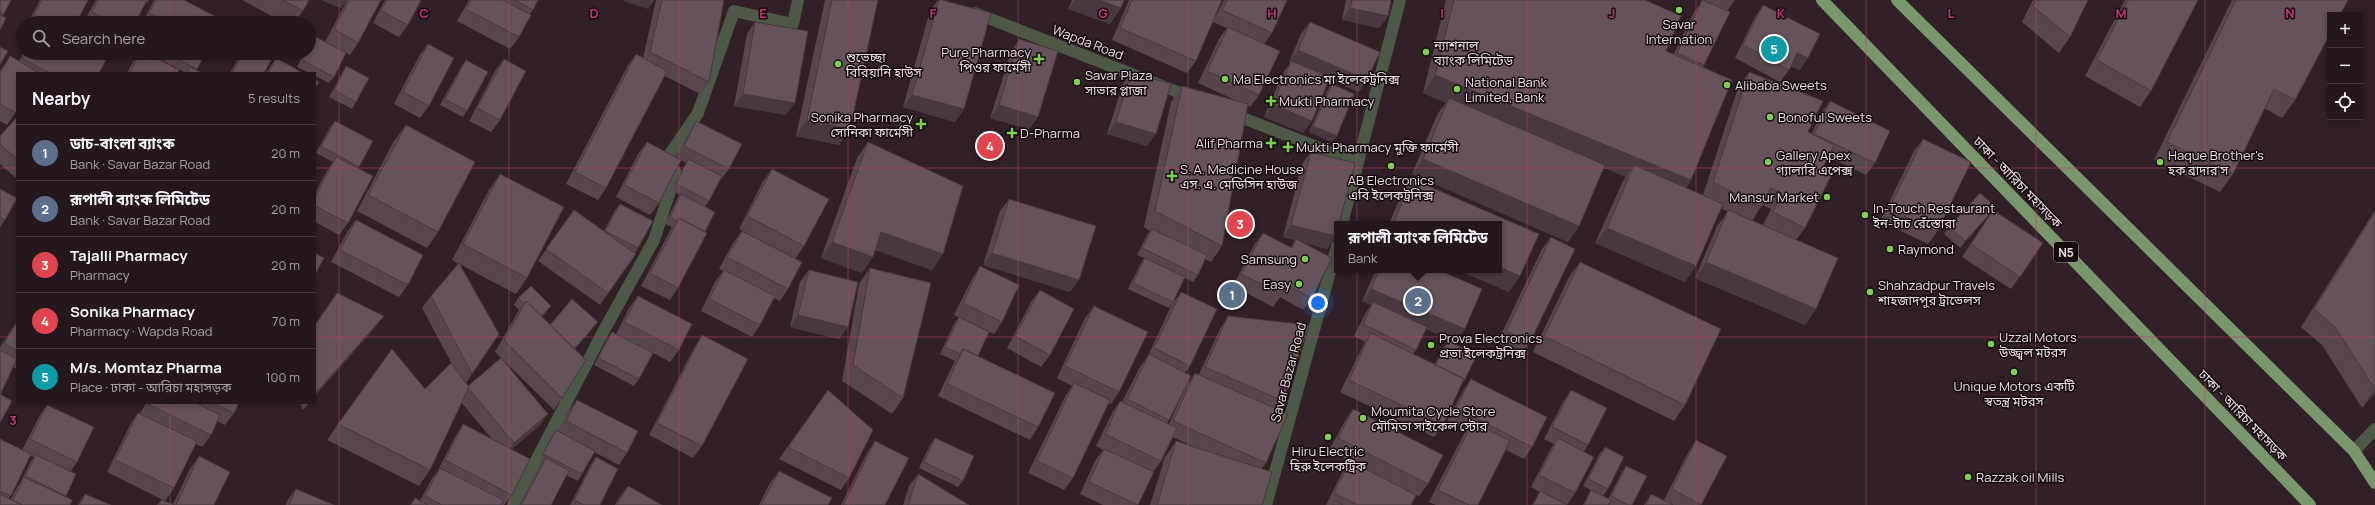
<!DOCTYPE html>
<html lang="en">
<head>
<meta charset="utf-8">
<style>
	body { margin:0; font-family:Manrope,"Noto Sans Bengali",sans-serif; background:#31252a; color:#f1f3f6 }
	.controls { position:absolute; right:12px; top:12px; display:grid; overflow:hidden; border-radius:0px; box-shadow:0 2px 6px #0003 }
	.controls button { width:36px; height:36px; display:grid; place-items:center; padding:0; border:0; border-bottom:1px solid #42373b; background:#25181d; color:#f1f3f6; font:20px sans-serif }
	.you { position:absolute; left:1318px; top:303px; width:14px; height:14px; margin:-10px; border:3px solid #fff; border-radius:50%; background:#1a73e8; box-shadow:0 0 0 6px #1a73e833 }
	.badge { display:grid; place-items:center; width:26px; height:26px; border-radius:50%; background:#7fd052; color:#fff; font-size:13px; font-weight:700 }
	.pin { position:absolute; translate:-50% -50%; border:2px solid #fff; box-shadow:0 1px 4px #0006 }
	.popup { position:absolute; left:1334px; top:221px; width:168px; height:52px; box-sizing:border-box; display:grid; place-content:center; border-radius:0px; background:#25181d; filter:drop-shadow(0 1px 3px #0005); font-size:13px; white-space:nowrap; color:#a3a0a4 }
	.popup b { font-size:15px; color:#f1f3f6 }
	.popup::after { content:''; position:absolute; left:50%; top:100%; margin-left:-8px; border:8px solid transparent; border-top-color:#25181d }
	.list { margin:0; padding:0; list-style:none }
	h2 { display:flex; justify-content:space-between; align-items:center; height:52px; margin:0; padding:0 16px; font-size:17px }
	h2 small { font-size:13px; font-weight:400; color:#a3a0a4 }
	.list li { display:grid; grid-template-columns:26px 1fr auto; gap:12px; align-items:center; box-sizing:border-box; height:56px; padding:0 16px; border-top:1px solid #42373b }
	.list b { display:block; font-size:15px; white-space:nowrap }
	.list p { margin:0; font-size:13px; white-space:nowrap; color:#a3a0a4 }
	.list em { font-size:13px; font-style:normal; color:#a3a0a4 }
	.icon { flex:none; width:22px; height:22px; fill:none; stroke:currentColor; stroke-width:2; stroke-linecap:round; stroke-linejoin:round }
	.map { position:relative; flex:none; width:2375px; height:505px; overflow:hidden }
	.search { position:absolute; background:#25181d; box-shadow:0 2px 6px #0003; left:16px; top:16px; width:300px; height:44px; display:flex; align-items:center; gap:10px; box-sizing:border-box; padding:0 14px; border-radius:22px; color:#a3a0a4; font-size:15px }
	.panel { position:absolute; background:#25181d; box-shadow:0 2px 6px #0003; left:16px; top:72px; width:300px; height:332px; border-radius:0px }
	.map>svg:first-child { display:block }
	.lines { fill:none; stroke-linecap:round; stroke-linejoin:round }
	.minor { stroke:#4c5947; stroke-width:12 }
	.trunk { stroke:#79966c; stroke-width:12 }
	.wall { fill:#57474d; fill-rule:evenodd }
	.shaded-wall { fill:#47393f }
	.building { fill:#65525a; stroke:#47393f }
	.grid { fill:none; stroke:#c8366f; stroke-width:1; stroke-opacity:0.55 }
	.poi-dot { fill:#7fd052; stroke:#140c0f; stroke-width:1.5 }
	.labels { text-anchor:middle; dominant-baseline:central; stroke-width:3; stroke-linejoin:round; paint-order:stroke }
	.shield { fill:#140c0f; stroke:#aa9fa3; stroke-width:1 }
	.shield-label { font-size:12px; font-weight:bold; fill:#eadee3 }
	.poi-label { font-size:13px; fill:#eadee3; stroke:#140c0f; text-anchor:start }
	.street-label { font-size:13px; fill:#eadee3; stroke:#140c0f }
	.grid-label { font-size:13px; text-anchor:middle; font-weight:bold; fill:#c8366f; stroke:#140c0f; stroke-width:3; stroke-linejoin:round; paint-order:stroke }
</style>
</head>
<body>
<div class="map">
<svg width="2375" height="505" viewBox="0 0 2375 505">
	<rect width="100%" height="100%" fill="#312027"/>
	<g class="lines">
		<!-- minor -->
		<path class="minor" d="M975,13L1193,98
			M1230,113L1358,163
			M1342,224L1400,0
			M2354,451L2375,429
			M513,505L603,332L654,240L676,173L666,160L698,113L734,11L793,24L798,0
			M1266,505L1337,246"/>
		<!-- trunk -->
		<path class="trunk" d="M1822,0L2310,505
			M1897,0L2354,451L2375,483"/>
	</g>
	<!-- wall -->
	<path class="wall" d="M0,0L4,14L2,16L0,30Z
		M40,0H88L76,23H28Z
		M96,0H149L143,8L135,23H83Z
		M154,0H184L228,23H142Z
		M242,0H309L303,11L294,23H285Z
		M321,0H381L358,43L350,55L325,42L347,0L341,8Z
		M385,0H421L408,25L399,37L373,23Z
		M469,0H538L530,14L519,37L510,49L457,21Z
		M656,0H724L709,82L700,94L665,76L606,188L598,200L566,184L627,67L636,54L643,58Z
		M825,0H878L839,145L796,136Z
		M938,0H942L964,109L955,122L903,107L930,11Z
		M1072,0H1124L1110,24L1068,9Z
		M1129,0H1222L1196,61L1187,73L1112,40Z
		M1224,0H1287L1272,33L1264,44L1259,95L1250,107L1248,106L1222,246L1211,262L1205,259L1198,275L1193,282L1185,278L1173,302L1169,308L1128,289L1140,265L1144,258L1137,255L1147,235L1150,231L1144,227L1171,102L1182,86L1235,100L1198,83L1219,39L1227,28L1213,22Z
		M1346,0H1391L1388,16L1379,28L1342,20Z
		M1446,0H1645L1666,51L1674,54L1694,12L1702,1L1700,0H1735L1727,11L1703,67L1691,180L1686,188L1703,195L1738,88L1749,72L1808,132L1812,133L1821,113L1830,101L1875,163L1866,175L1828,157L1822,169L1805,228L1796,240L1816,309L1805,325L1695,278L1717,226L1728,212L1721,208L1685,282L1595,243L1623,181L1626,177L1604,168L1579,226L1568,242L1412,174L1438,113L1446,103L1423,93ZM1762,205L1771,209L1763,225L1752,221Z
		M2033,0H2088L2070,37L2059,53L2022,22Z
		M2125,0H2198L2151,91L2140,107L2085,76Z
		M2232,0H2348L2295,100L2282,118L2264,108L2233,174L2220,192L2154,160Z
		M1763,5L1800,70L1790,66L1789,70L1780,82L1735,58L1755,17Z
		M755,22L786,115L734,106L747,34Z
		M1310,22L1367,80L1359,92L1329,79L1303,133L1264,117L1283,73L1290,63L1289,62L1301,34Z
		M314,36L334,77L329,83L315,76V73H309L297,67L304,53H309V44Z
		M1019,39L1038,117L1029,129L990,118L1011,52Z
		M428,44L429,106L420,118L394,104L419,56Z
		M24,53H93L99,73H17V111L7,125L0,121V71L10,56L19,61Z
		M139,53H147L178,73H127L133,62Z
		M149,53H215L209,61L203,57L196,70L202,73H186Z
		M241,53H275L264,73H230Z
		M276,58L303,73H266Z
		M504,59L500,120L491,132L469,121L495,71Z
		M466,60L467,111L463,117L440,105L461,67Z
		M346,66L356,102L352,109L329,97L342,73Z
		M1131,72L1147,146L1107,134L1123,84Z
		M1332,84L1337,136L1332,142L1309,132L1327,91Z
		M17,117V179L0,164V136Z
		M335,121L359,167L358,168L348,223L339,235L315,222V193L328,169L333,162L316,153L330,127Z
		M696,121L729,169L720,181L709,201L705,207L678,288L670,300L641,286L672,227L665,224L676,201L680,195L671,190L686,163L681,160L659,203L650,215L616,197L638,154L647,142L676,158L688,133Z
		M406,125L438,232L427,248L357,211L394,141Z
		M1923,139L1937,232L1928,244L1880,221L1914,151Z
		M868,142L943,254L932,270L875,250L862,273L821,258L857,158Z
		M1311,152L1336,236L1327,249L1302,242L1312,298L1303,310L1280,297L1273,307L1233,286L1254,245L1263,233L1291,247L1296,240L1283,237L1302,164Z
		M772,169L804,246L795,259L739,229L763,181Z
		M500,174L527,278L516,294L459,264L472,374L466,383L468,386L539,426L512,449V495L504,505H410L415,498L420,501L431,480L437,472L455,437L463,424L492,439L461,402L430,470L419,486L327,440L338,424L425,389L452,364L422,308L431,296L458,264L452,260L489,190Z
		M1412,179L1539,234L1520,276L1509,292L1458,270H1499V224H1389L1401,195Z
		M0,189L5,220L0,227Z
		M1009,199L1070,292L983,265L1000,211Z
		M620,204L638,248L635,253L636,254L600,305L538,261L574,210L604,231L615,210Z
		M1996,207L1991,213L1960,248L1944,234L1949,227Z
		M1993,210L2043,243L2011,289L1962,257Z
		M2375,210V393L2362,408L2322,345L2301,327Z
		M356,220L408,285L399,297L331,262L347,232Z
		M742,231L788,289L780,301L774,298L760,325L752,337L701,311L715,282L723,271L719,269L733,243Z
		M1551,237L1530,342L1521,354L1497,343L1542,249Z
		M1580,262L1685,405L1674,421L1533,352L1569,277Z
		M980,266L1002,322L994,334L954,315L972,279Z
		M870,268L903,398L892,414L842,381L859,284Z
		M809,270L848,327L839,339L790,327L800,282Z
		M1376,270H1439L1456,342L1426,329L1416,350L1413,354L1435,364L1443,348L1448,341L1464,381L1461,385L1443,425L1434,437L1340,392L1365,342L1354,336L1365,314L1371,305L1362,301Z
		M1040,290L1050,355L1041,367L1007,348L1031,302Z
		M1181,292L1190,366L1185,373L1188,383L1195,373L1199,374L1220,329L1228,316L1283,401L1277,409L1266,463L1262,468V505H1150L1165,457L1176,441L1194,447L1173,437L1161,461L1153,472L1137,505H1103L1080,494L1095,461L1103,450L1096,446L1112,413L1120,401L1122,402L1140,367L1148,356L1172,304ZM1183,392L1169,424L1167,423L1169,420Z
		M638,296L679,350L670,362L653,353L639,379L634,386L594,365L607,339L612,332L616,334L629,308Z
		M518,298L546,313L542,317L550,325L593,328L575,349L562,398L554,410L495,352L519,310L514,305Z
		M1094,306L1119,392L1111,404L1109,403L1073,478L1064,490L1028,473L1066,395L1072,386L1057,378L1085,318Z
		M959,317L978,356L1038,427L1030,440L938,396L955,361L940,354L954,324Z
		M17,321V369L13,367L0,395V423V347Z
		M702,335V446L693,458L649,435L694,348Z
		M1471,379L1532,447L1524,459L1506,450L1478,505H1436L1429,502L1464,434L1467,430L1447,421L1463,391Z
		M828,390L849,478L841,490L779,459Z
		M1571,390L1588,445L1584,452L1575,493L1567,505H1532L1540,492L1531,487L1550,450L1554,444L1544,439L1563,402Z
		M577,400L627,453L619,465L594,452L582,474L578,481L566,475L551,505H519L537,470L542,463L539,461L551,437L556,430L558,431L568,412Z
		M146,403H239L234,413L225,425L217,421L211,435L202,447L196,444L174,488L165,501L107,472L130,425L138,413L140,414Z
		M300,403H309L303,410Z
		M47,405L77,462L71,471L76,474L66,496L0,505V439L22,450L39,417ZM30,456L34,457L31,461L21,481L16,489L11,499L9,498Z
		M1353,409L1428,484L1419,496L1416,495L1411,505H1326L1342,473L1350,461L1329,450L1345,421Z
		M935,438L963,481L958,487L919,468L930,445Z
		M1696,440L1701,505H1644L1651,494L1664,500L1688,453Z
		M875,441L885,505H841L867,453Z
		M1605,447L1608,489L1603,496L1583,486L1600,453Z
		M199,456L214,505H157L161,500L173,504L190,469Z
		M596,457L600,505H570L591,464Z
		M1626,466L1632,505H1610L1608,504V505H1583L1587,497L1591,490L1608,499L1622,472Z
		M779,471L828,505H759L770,483Z
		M918,474L969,505H903L909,486Z
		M628,486L662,505H615L619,498Z
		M296,489L334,505H286L287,501Z
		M85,494L111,505H78Z"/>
	<!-- shaded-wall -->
	<path class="shaded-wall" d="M321,0H347L341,8Z
		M623,0H646L653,2L648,9L623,1Z
		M1075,0H1099L1121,8L1110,24L1068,9Z
		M1350,8L1388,16L1379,28L1342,20Z
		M1298,50L1367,80L1359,92L1290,63L1291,61L1290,63L1289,62Z
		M1797,53L1808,58L1800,70L1788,65Z
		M1435,75L1691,180L1678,198L1634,165L1626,177L1447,103L1449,98L1446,103L1423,93Z
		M743,94L795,103L786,115L734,106Z
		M912,95L964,109L955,122L903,107Z
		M1273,104L1312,121L1303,133L1264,117Z
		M999,105L1038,117L1029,129L990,118Z
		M807,120L850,129L839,145L796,136Z
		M1116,122L1156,134L1147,146L1107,134Z
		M1313,126L1337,136L1332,142L1309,132Z
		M1423,159L1579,226L1568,242L1412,174Z
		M1996,207L1991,213L1960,248L1965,241Z
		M1394,222L1399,224H1392Z
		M1291,225L1336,236L1327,249L1283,237Z
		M1607,228L1696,266L1685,282L1595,243Z
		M881,232L943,254L932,270L870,248Z
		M832,242L873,257L862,273L821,258Z
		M992,253L1079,280L1070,292L983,265Z
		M1706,262L1816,309L1805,325L1695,278Z
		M1499,267L1520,276L1509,292L1458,270H1499Z
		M1371,289L1465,329L1456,342L1372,305L1373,302L1371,305L1362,301Z
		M551,306L546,313L534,325L539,318Z
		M798,315L848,327L839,339L790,327Z
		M384,316L375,328L315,396V394Z
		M598,322L593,328L568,357L573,350Z
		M2375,389V393L2362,408Z
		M548,414L539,426L505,455L514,443Z"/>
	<!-- building -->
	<path class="building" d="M0,0H11L4,14L0,12Z
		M42,0H88L76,23H49L34,15Z
		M98,0H147L135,23H113L92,12Z
		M156,0H184L228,23H169L149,13Z
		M283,0H309L303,11Z
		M349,0H381L358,43L334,29Z
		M387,0H421L408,25L381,11Z
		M471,0H503L531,15L519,37L466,9Z
		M514,0H538L533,10Z
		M646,0H653V2Z
		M662,0H724L709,82L650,52Z
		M832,0H878L850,129L807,120Z
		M939,0H942L991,13L964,109L912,95Z
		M1099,0H1124L1121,8Z
		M1132,0H1222L1196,61L1120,28Z
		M1227,0H1287L1272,33L1222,10Z
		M1352,0H1391L1388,16L1350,8Z
		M1454,0H1645L1681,16L1666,51L1732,80L1691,180L1435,75Z
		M1702,0L1730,12L1704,65L1677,53Z
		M2036,0H2088L2070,37L2033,6Z
		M2128,0H2198L2151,91L2097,60Z
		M2236,0H2348L2340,15H2330V34L2295,100L2274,89L2233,174L2167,142Z
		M1763,5L1820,34L1808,58L1797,53L1789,70L1743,45Z
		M0,15L6,18L0,30Z
		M755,22L808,31L795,103L743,94Z
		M1310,22L1380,52L1367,80L1298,50Z
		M1228,27L1280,51L1259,95L1207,71Z
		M314,36L346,53L334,77L302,60L306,53H309V47Z
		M1019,39L1058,51L1038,117L999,105Z
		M428,44L454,58L429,106L403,92Z
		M0,47L8,51L0,65Z
		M26,53H93L106,60L99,73H50L23,59Z
		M140,53H147L179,70L178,73H130Z
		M166,53H203L205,54L197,69Z
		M243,53H275L264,73H232Z
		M636,54L667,71L606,188L575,172Z
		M10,56L39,73H17V111L16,113L0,104V74Z
		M276,58L303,73H268Z
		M504,59L526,71L500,120L477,108Z
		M466,60L488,72L467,111L445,99Z
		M1291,61L1330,77L1312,121L1273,104Z
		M346,66L369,78L356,102L334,90Z
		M190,67L202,73H187Z
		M1131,72L1171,84L1156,134L1116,122Z
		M1749,72L1823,101L1808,132L1834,145L1822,169L1832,174L1805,228L1773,212L1782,193L1771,188L1761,207L1713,182Z
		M315,79L319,82L315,89Z
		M1332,84L1354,94L1337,136L1313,126Z
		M1182,86L1248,104L1222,246L1155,211Z
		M1449,98L1605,165L1579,226L1423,159Z
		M1830,101L1890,131L1875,163L1814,134Z
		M17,117V159L0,144V136Z
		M335,121L373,141L359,167L321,146Z
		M696,121L742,144L729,169L684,146Z
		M406,125L475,162L438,232L368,195Z
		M1923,139L1971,162L1937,232L1889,209Z
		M647,142L681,160L659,203L624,185Z
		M868,142L963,186L943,254L881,232L873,257L832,242Z
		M1311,152L1355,163L1339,224H1337V232L1336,236L1291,225Z
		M336,157L373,176L348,223L315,206V197Z
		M688,159L722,176L709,201L676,184Z
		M1634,165L1723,204L1696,266L1607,228Z
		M772,169L829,199L804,246L747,216Z
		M500,174L564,207L527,278L463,244Z
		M1412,179L1539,234L1520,276L1499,267V224H1399L1394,222Z
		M0,189L17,198L5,220L0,217Z
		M1980,193L1996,207L1965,241L1949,227Z
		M681,194L715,212L705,232L679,218L677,221L670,217Z
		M1009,199L1096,226L1079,280L992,253Z
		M620,204L653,221L638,248L605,231Z
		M574,210L636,254L608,293L546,249Z
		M1728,210L1838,258L1816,309L1706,262Z
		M1993,210L2043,243L2020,277L1971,244Z
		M2375,212V389L2335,327L2314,309Z
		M679,218L707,233L678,288L650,273Z
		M356,220L423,255L408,285L340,250Z
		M1152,229L1207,255L1198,275L1142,248Z
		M742,231L802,262L788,289L727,257Z
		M1263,233L1292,248L1296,239L1332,258L1312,298L1287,285L1282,294L1241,274Z
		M1551,237L1575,249L1530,342L1506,331Z
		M315,253L324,258L315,275Z
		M1145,258L1185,277L1173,302L1133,283Z
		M1580,262L1721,329L1685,405L1544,336Z
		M459,263L499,334L472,374L431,296Z
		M980,266L1019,285L1002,322L963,303Z
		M870,268L931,283L903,398L853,365Z
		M724,270L775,296L760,325L709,299Z
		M809,270L858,282L848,327L798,315Z
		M1379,270H1439L1482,289L1465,329L1371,289Z
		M531,286L551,306L541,316L526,301L524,304L518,298Z
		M1040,290L1074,309L1050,355L1015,336Z
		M1181,292L1217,309L1190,366L1154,348Z
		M337,293L384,316L315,394V325Z
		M638,296L692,324L679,350L624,322Z
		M572,299L598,322L574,349L550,325Z
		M526,301L586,360L562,398L504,340Z
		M1373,302L1427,327L1416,350L1363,324Z
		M1094,306L1148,332L1119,392L1065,366Z
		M1228,316L1309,325L1283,401L1205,367Z
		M959,317L989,332L978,356L963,349L960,354L945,347Z
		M17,322V351L4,343Z
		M612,332L653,353L639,379L598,358Z
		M1371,333L1464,379L1443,425L1349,380Z
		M702,335L748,359L702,446L657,423Z
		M1448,341L1477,355L1464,381V379L1436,365Z
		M392,349L425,389L451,363L469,387L430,470L338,424Z
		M963,349L1055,393L1038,427L947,384Z
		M0,350L17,359L0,395Z
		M1149,354L1191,376L1169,420L1127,399Z
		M501,358L548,414L514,443L468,388L469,387L468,386Z
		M1195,373L1288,414L1266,463L1173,421Z
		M1471,379L1547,417L1532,447L1456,408Z
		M1074,383L1110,400L1073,478L1037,461Z
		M828,390L873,430L849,478L788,447Z
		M1571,390L1607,408L1588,445L1552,427Z
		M0,394L12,401L0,423Z
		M577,400L638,431L627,453L566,421Z
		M1120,401L1177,428L1161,461L1105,434Z
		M148,403H196L220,415L211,435L148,404Z
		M213,403H239L234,413Z
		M47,405L94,427L77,462L30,439Z
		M1353,409L1443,455L1428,484L1338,438Z
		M138,413L197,441L174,488L115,460Z
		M1473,422L1510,441L1478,505H1469L1438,490Z
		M463,424L530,459L512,495L445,460Z
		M556,430L595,451L582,474L543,454Z
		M935,438L974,456L963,481L924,462Z
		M1558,438L1594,457L1575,493L1539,475Z
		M0,439L31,454L11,496L0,491Z
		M1696,440L1727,456L1701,505L1672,489Z
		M875,441L909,458L885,505H843Z
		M1176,441L1272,472L1262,505H1157Z
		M1605,447L1624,457L1608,489L1588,479Z
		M1104,449L1154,472L1138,505L1089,482Z
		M36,455L76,474L66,496L25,476Z
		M199,456L230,472L214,505H176Z
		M596,457L618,469L600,505H584L574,500Z
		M546,458L569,471L551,505H521Z
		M1350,461L1416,495L1411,505H1358L1334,493Z
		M1626,466L1647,476L1632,505H1628L1611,496Z
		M440,468L503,500L501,505H442L425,496Z
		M779,471L832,498L828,505H761Z
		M918,474L969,505H908Z
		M24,477L72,500L70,505H22L13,500Z
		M628,486L662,505H617Z
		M296,489L334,505H289Z
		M1591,490L1611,500L1608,505H1584Z
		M1540,491L1567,505H1533Z
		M0,494L22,505H0Z
		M85,494L111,505H80Z
		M1651,494L1673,505H1646Z
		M415,498L428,505H411Z
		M161,500L175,505H159Z
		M1335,501L1343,505H1333Z"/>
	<!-- grid -->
	<path class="grid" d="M170,0V23M339,0V505M509,0V505M679,0V505M848,0V505M1018,0V505M1188,0V505M1357,0V505M1527,0V505M1696,0V505M1866,0V505M2036,0V505M2205,0V505M170,53V73M0,168H17M315,168H2375M0,337H17M315,337H2375M170,403V505"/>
	<!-- markers -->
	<g class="poi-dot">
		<circle cx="1679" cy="10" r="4"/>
		<circle cx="1426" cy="52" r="4"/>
		<path d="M1037 53h4v4h4v4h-4v4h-4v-4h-4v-4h4z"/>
		<circle cx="838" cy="64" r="4"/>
		<circle cx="1225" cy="79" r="4"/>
		<circle cx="1077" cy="82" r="4"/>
		<circle cx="1727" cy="85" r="4"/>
		<circle cx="1457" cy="89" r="4"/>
		<path d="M1269 95h4v4h4v4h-4v4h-4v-4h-4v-4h4z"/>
		<circle cx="1770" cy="117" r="4"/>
		<path d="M919 118h4v4h4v4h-4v4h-4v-4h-4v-4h4z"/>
		<path d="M1010 127h4v4h4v4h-4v4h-4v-4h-4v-4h4z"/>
		<path d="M1269 137h4v4h4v4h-4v4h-4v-4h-4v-4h4z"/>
		<path d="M1286 141h4v4h4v4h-4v4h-4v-4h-4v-4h4z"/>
		<circle cx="1768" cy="162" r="4"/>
		<circle cx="2160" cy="162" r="4"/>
		<circle cx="1391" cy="166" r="4"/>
		<path d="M1170 170h4v4h4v4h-4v4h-4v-4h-4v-4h4z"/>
		<circle cx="1827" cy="197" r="4"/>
		<circle cx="1865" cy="215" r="4"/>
		<circle cx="1890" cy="249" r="4"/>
		<circle cx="1305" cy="259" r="4"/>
		<circle cx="1299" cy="284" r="4"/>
		<circle cx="1870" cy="292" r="4"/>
		<circle cx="1991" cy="344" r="4"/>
		<circle cx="1431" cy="345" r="4"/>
		<circle cx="2014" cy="372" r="4"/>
		<circle cx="1363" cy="418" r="4"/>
		<circle cx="1328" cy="437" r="4"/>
		<circle cx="1968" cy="477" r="4"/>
	</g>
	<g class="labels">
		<!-- shield labels -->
		<rect class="shield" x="2054" y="242" width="24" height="20" rx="3"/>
		<g class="shield-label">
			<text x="2066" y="252">N5</text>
		</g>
		<!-- poi labels -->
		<g class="poi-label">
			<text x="1679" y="24" text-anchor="middle">Savar<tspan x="1679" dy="15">Internation</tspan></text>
			<text x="1434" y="45">ন্যাশনাল<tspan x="1434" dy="15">ব্যাংক লিমিটেড</tspan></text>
			<text x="1031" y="52" text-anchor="end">Pure Pharmacy<tspan x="1031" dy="15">পিওর ফার্মেসী</tspan></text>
			<text x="846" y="57">শুভেচ্ছা<tspan x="846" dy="15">বিরিয়ানি হাউস</tspan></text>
			<text x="1085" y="75">Savar Plaza<tspan x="1085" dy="15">সাভার প্লাজা</tspan></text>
			<text x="1233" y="79">Ma Electronics মা ইলেকট্রনিক্স</text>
			<text x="1465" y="82">National Bank<tspan x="1465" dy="15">Limited, Bank</tspan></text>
			<text x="1735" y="85">Alibaba Sweets</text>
			<text x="1279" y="101">Mukti Pharmacy</text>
			<text x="913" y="117" text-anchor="end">Sonika Pharmacy<tspan x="913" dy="15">সোনিকা ফার্মেসী</tspan></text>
			<text x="1778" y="117">Bonoful Sweets</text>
			<text x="1020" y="133">D-Pharma</text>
			<text x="1263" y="143" text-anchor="end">Alif Pharma</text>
			<text x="1296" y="147">Mukti Pharmacy মুক্তি ফার্মেসী</text>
			<text x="1776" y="155">Gallery Apex<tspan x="1776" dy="15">গ্যালারি এপেক্স</tspan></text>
			<text x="2168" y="155">Haque Brother's<tspan x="2168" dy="15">হক ব্রাদার'স</tspan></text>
			<text x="1180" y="169">S. A. Medicine House<tspan x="1180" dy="15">এস. এ. মেডিসিন হাউজ</tspan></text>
			<text x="1391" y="180" text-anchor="middle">AB Electronics<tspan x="1391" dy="15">এবি ইলেকট্রনিক্স</tspan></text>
			<text x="1819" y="197" text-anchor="end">Mansur Market</text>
			<text x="1873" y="208">In-Touch Restaurant<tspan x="1873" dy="15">ইন-টাচ রেঁস্তোরা</tspan></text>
			<text x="1898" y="249">Raymond</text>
			<text x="1297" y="259" text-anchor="end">Samsung</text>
			<text x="1291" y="284" text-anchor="end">Easy</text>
			<text x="1878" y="285">Shahzadpur Travels<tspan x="1878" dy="15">শাহজাদপুর ট্রাভেলস</tspan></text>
			<text x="1999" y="337">Uzzal Motors<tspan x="1999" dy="15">উজ্জ্বল মটরস</tspan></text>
			<text x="1439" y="338">Prova Electronics<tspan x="1439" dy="15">প্রভা ইলেকট্রনিক্স</tspan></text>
			<text x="2014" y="386" text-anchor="middle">Unique Motors একটি<tspan x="2014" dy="15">স্বতন্ত্র মটরস</tspan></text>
			<text x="1371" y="411">Moumita Cycle Store<tspan x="1371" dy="15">মৌমিতা সাইকেল স্টোর</tspan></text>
			<text x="1328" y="451" text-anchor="middle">Hiru Electric<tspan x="1328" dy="15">হিরু ইলেকট্রিক</tspan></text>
			<text x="1976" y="477">Razzak oil Mills</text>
		</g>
		<!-- street labels -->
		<g class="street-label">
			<text transform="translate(1088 42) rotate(21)">Wapda Road</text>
			<text transform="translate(2018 182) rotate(46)">ঢাকা - আরিচা মহাসড়ক</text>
			<text transform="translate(1288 372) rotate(-75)">Savar Bazar Road</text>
			<text transform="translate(2243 415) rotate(46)">ঢাকা - আরিচা মহাসড়ক</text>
		</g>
	</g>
	<g class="grid-label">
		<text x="424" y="18">C</text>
		<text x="594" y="18">D</text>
		<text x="763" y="18">E</text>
		<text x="933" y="18">F</text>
		<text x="1103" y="18">G</text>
		<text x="1272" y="18">H</text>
		<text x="1442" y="18">I</text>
		<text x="1612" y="18">J</text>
		<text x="1781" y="18">K</text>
		<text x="1951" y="18">L</text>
		<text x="2121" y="18">M</text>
		<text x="2290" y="18">N</text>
		<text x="13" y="425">3</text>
	</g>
</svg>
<div class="controls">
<button>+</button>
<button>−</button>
<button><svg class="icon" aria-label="locate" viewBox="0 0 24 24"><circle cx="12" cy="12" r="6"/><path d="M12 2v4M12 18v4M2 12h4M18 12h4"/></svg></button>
</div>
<div class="you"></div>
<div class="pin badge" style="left:1232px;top:295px;background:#5c6f8a">1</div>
<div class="pin badge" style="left:1418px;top:301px;background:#5c6f8a">2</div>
<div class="popup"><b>রূপালী ব্যাংক লিমিটেড</b>Bank</div>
<div class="pin badge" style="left:1240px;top:224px;background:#e0444e">3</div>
<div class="pin badge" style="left:990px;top:146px;background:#e0444e">4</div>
<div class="pin badge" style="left:1774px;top:49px;background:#0f9aa8">5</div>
<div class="search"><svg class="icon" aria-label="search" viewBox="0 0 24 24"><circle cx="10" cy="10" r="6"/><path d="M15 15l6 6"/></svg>Search here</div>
<section class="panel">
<h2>Nearby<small>5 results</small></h2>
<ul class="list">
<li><span class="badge" style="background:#5c6f8a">1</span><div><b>ডাচ-বাংলা ব্যাংক</b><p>Bank · Savar Bazar Road</p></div><em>20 m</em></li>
<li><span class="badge" style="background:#5c6f8a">2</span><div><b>রূপালী ব্যাংক লিমিটেড</b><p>Bank · Savar Bazar Road</p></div><em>20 m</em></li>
<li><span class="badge" style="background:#e0444e">3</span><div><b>Tajalli Pharmacy</b><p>Pharmacy</p></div><em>20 m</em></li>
<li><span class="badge" style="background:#e0444e">4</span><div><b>Sonika Pharmacy</b><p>Pharmacy · Wapda Road</p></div><em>70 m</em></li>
<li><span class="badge" style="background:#0f9aa8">5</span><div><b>M/s. Momtaz Pharma</b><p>Place · ঢাকা - আরিচা মহাসড়ক</p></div><em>100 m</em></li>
</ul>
</section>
</div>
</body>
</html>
